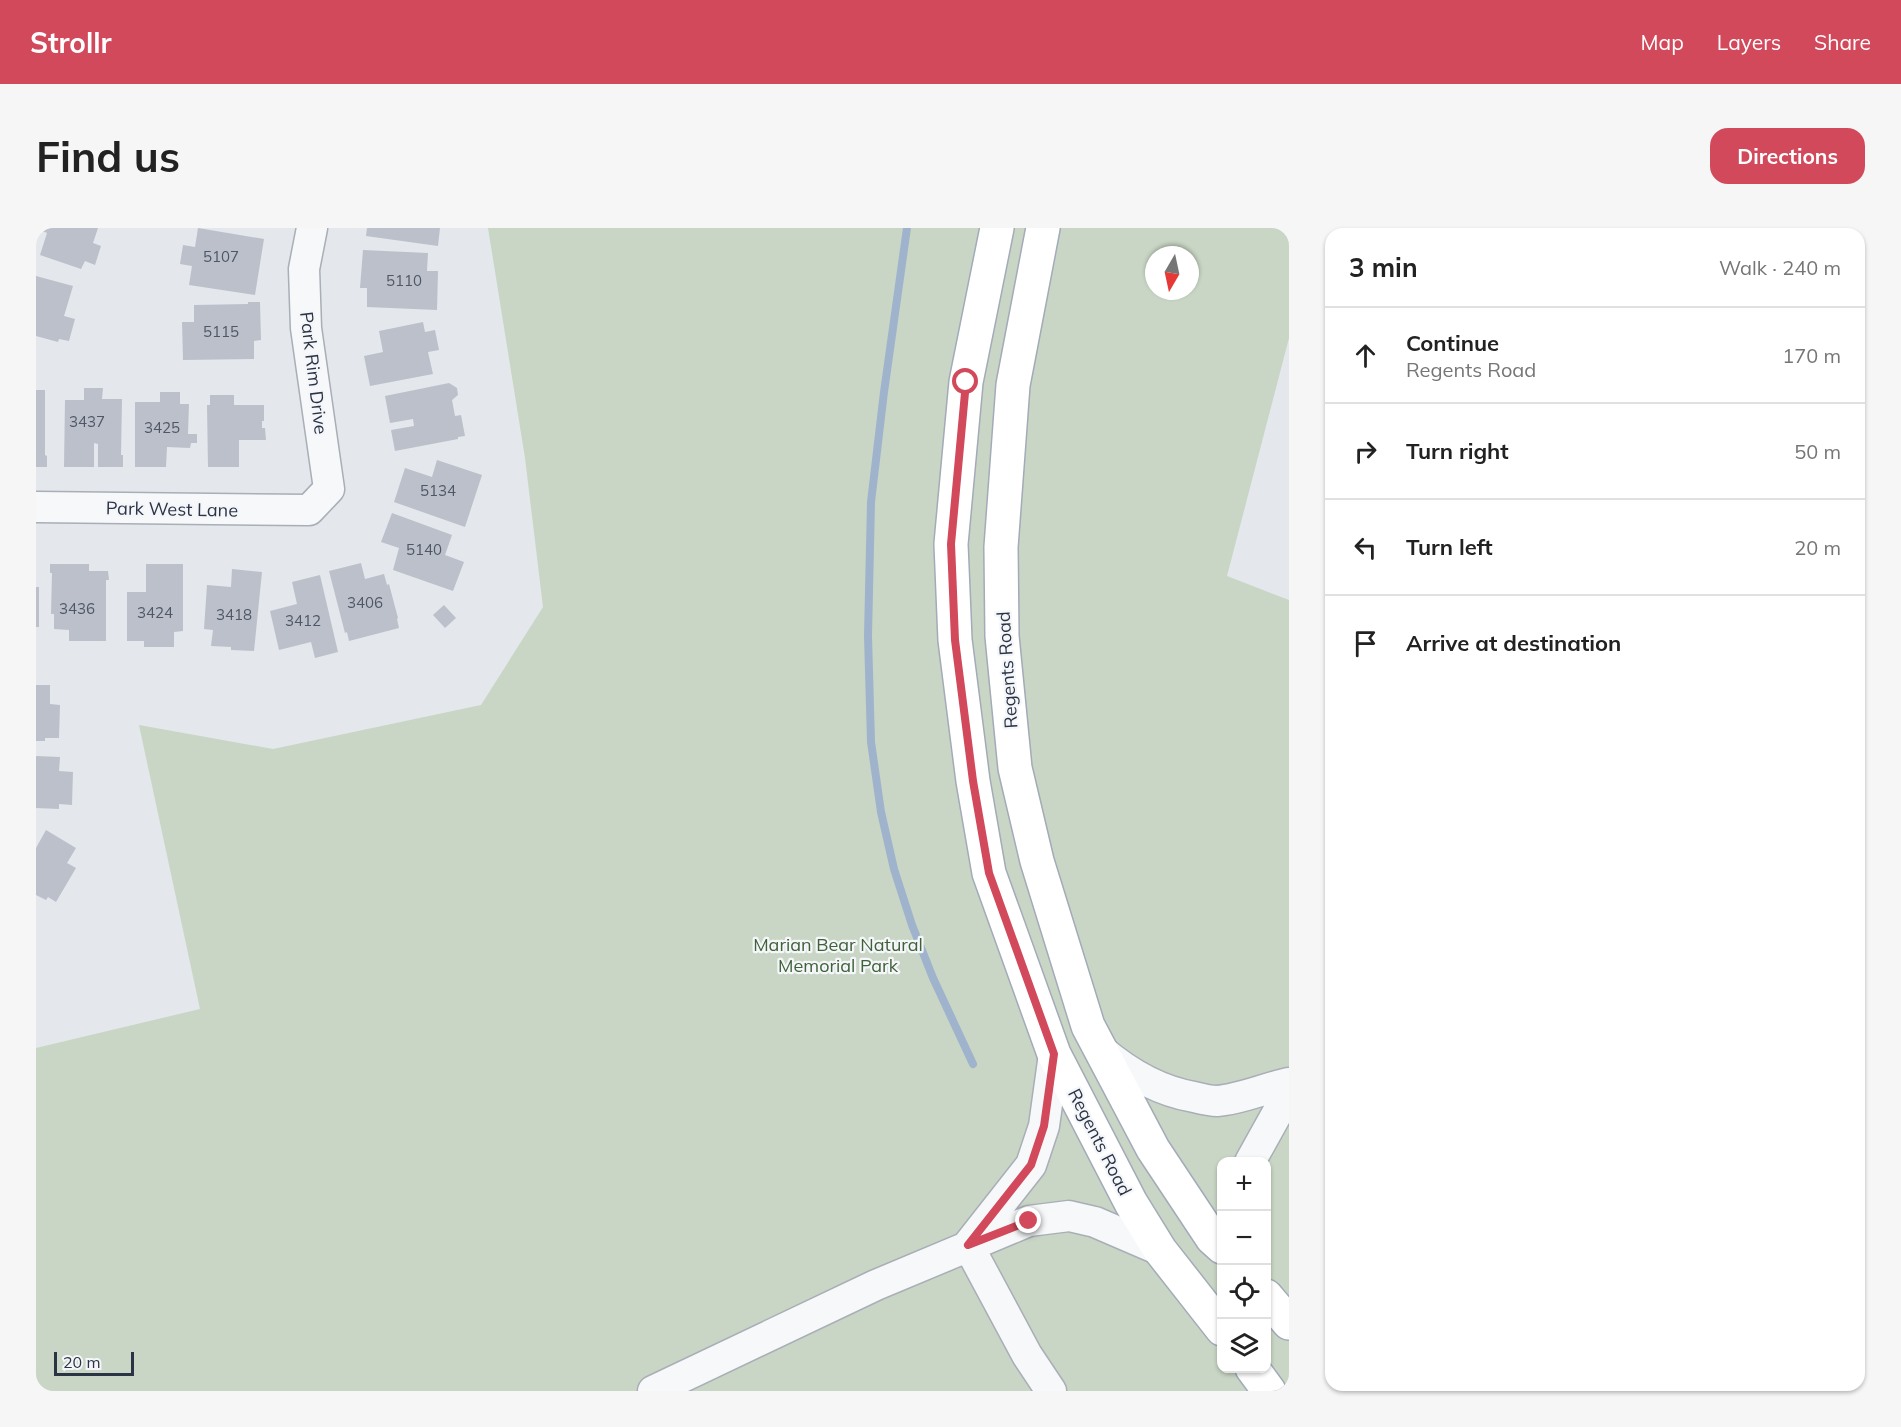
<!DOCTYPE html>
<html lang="en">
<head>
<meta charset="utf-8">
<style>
	body { margin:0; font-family:Mulish,sans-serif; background:#f6f6f6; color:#222 }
	.controls { position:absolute; right:18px; bottom:18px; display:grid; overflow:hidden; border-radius:12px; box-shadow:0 2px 4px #0004 }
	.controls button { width:54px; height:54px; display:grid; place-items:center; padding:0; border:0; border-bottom:2px solid #e0e0e0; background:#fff; color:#222; font:30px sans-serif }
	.compass { position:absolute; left:1109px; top:18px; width:54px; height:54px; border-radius:50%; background:#fff; box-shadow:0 2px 4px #0004; rotate:189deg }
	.scale { position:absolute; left:18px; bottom:15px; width:80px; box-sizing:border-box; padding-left:6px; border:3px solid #2b3445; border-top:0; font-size:16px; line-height:21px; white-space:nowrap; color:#2b3445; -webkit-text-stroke:4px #f4f6f9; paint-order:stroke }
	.stop { position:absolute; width:18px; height:18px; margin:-14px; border:4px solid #d1495b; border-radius:50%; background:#fff }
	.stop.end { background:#d1495b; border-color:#fff; box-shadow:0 2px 6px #0008 }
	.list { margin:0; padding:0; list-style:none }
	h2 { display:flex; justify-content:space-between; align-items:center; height:78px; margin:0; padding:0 24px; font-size:26px }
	h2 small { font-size:20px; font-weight:400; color:#767676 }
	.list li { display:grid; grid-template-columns:39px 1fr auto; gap:18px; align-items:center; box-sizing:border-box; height:96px; padding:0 24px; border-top:2px solid #e0e0e0 }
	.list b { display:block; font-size:22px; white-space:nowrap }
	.list p { margin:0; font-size:20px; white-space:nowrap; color:#767676 }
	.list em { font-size:20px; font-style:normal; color:#767676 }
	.icon { flex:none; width:33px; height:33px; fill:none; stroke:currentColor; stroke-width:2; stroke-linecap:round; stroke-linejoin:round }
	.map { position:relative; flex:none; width:1253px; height:1163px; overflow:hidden; border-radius:18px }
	header { display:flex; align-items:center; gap:36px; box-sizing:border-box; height:84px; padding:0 30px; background:#d1495b; color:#fff }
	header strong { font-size:28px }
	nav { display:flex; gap:33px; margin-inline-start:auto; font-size:21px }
	.intro { display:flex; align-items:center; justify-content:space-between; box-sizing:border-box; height:144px; padding:0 36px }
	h1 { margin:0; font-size:42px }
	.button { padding:15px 27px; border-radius:18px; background:#d1495b; color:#fff; font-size:21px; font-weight:700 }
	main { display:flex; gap:36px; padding:0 36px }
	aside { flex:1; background:#fff; border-radius:18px; box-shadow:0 2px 4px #0004 }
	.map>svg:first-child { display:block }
	.green { fill:#c9d6c5; fill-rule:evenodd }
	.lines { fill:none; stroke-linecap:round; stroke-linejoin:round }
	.stream { stroke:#9fb4cc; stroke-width:8 }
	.building { fill:#bbc0ca }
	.minor-casing { stroke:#a9aeb7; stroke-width:33 }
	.major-casing { stroke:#a3abb8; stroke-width:36 }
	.minor { stroke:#f7f8fa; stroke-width:30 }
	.major { stroke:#fff; stroke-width:33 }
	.route { stroke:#d1495b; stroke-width:8 }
	.labels { text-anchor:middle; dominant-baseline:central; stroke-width:4.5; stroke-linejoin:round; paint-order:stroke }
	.number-label { font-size:15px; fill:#4f5766 }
	.street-label { font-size:18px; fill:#2b3445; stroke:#f4f6f9 }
	.park-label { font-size:18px; fill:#3f6138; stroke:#f4f6f9 }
</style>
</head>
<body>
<header>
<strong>Strollr</strong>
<nav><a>Map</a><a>Layers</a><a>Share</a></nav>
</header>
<div class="intro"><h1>Find us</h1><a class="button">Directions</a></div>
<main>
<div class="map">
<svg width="1253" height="1163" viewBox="0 0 1253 1163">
	<rect width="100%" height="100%" fill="#e4e7ec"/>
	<!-- green -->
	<path class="green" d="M452,0H1253V110L1191,348L1253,372V1163H0V820L164,781L103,497L237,521L445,477L507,379L489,230ZM1118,27H1154V63H1118ZM1186,934H1230V1140H1186Z"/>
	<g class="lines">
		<!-- stream -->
		<path class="stream" d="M871,0L848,164L835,274L832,408L835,514L845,584L858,641L876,697L897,750L937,836"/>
	</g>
	<!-- building -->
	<path class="building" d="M0,0H62L57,15L65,18L59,37L49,33L45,41L4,27L11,5Z
		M162,0L228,11L219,67L153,57L156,38L144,36L147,17L159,19Z
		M331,0H404L402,18L330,8Z
		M327,22L392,25L391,43H402L401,82L331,79V60H324Z
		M0,48L37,58L28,88L39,91L33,113L23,111L22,114L0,108Z
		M212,74H224L225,112L218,113V131L147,132L146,94H158V77L212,76Z
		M387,94L389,104L399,102L403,122L392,124L397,146L334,158L328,128L347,124L343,103Z
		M413,155L421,160L422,167L416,172L419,188L425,187L429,208L422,209V211L359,223L355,202L378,198L377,191L354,195L349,168Z
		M48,160H67L66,171H86L85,227H87V239H62V216L58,215V239H28L29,172H48Z
		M0,162H9V227L11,228V239H0Z
		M124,164H144V176H153L152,206H161V215H155L154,220L131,219L130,239H99V174H124Z
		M174,167H198V177H228V193H226V200H229L230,212H203V239H172L171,177H174Z
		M401,232L446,247L429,299L358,274L369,240L396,249Z
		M356,285L416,307L409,327L428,334L417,363L357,342L363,320L345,314Z
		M325,335L329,351L348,346L351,357L353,356L362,390L361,391L363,400L313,413L311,404L309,405L293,343Z
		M14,336H53V343H72L73,352H70V413H33V402L18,401V386H15L16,345H14Z
		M110,336H147V403L138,404V419H108V413H91V364H110Z
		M196,341L226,344L218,423L195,422V419L175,418L177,402L168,401L171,357L195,359Z
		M284,347L302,424L279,430L275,414L243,422L234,383L261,376L256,354Z
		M0,359H3V399H0Z
		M408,377L420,390L409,400L397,387Z
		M0,457H14V476L24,477L23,510H9V513H0Z
		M0,528L24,529L23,543L37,544L36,577L23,576V581L0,580Z
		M10,602L40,620L31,635L40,640L20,674L12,669L10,672L0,667V620Z"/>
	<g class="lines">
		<!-- minor casing -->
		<g class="minor-casing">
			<path id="minor" d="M0,279L273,282L293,261L270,100L268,41L276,0
				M1065,822C1092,845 1123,863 1158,869C1166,871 1174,873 1181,873C1206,871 1229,860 1253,855
				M1214,934L1244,880L1253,873
				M932,1017L995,937L1008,898L1018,826
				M932,1017L991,1127L1015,1163
				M617,1163L840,1057L993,993L1033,988L1059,994L1124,1022"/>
		</g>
		<!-- major casing -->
		<g class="major-casing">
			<path id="major" d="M961,0L930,154L915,316L919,412L937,553L953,645L1018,826L1095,975L1124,1022L1186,1101
				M1007,0L977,157L965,319L966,408L979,540L1001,633L1052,798L1117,921L1176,1010L1186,1019
				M1230,1068L1253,1095
				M1216,1140L1233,1163"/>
		</g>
		<!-- minor -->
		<use href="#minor" class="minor"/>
		<!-- major -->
		<use href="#major" class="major"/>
	</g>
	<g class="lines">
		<!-- route -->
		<path class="route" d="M930,154L915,316L919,412L937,553L953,645L1018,826L1008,898L995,937L932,1017L993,993"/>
	</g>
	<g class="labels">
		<!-- number labels -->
		<g class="number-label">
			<text x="185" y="28">5107</text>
			<text x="368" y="52">5110</text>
			<text x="185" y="103">5115</text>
			<text x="51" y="193">3437</text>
			<text x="126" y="199">3425</text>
			<text x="402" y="262">5134</text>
			<text x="388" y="321">5140</text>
			<text x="329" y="374">3406</text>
			<text x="41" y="380">3436</text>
			<text x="119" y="384">3424</text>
			<text x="198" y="386">3418</text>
			<text x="267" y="392">3412</text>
		</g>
		<!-- street labels -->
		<g class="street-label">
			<text transform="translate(278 145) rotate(83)">Park Rim Drive</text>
			<text transform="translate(136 281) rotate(1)">Park West Lane</text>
			<text transform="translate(971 442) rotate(-94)">Regents Road</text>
			<text transform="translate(1064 914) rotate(63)">Regents Road</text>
		</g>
		<!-- park labels -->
		<g class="park-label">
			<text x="802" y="716">Marian Bear Natural<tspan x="802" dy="21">Memorial Park</tspan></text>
		</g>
	</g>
</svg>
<div class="controls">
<button>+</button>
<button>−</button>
<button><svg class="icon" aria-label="locate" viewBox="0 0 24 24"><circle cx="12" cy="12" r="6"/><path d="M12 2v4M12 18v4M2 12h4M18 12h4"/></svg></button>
<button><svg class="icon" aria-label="layers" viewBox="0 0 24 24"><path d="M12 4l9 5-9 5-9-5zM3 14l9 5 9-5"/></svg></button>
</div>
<svg class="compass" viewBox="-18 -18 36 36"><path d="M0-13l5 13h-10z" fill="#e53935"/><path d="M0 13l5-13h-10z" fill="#767676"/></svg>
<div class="scale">20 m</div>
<div class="stop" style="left:930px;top:154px"></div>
<div class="stop end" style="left:993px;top:993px"></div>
</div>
<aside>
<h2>3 min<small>Walk · 240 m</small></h2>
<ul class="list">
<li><svg class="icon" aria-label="ahead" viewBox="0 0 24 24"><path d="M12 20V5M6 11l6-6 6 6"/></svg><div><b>Continue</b><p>Regents Road</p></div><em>170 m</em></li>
<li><svg class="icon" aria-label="right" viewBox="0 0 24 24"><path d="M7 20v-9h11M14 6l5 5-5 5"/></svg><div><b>Turn right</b></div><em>50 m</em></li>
<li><svg class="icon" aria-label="left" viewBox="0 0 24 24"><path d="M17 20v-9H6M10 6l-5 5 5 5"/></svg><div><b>Turn left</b></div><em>20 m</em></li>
<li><svg class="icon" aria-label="arrive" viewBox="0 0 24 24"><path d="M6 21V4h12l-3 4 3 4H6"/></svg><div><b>Arrive at destination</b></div></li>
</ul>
</aside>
</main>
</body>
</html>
